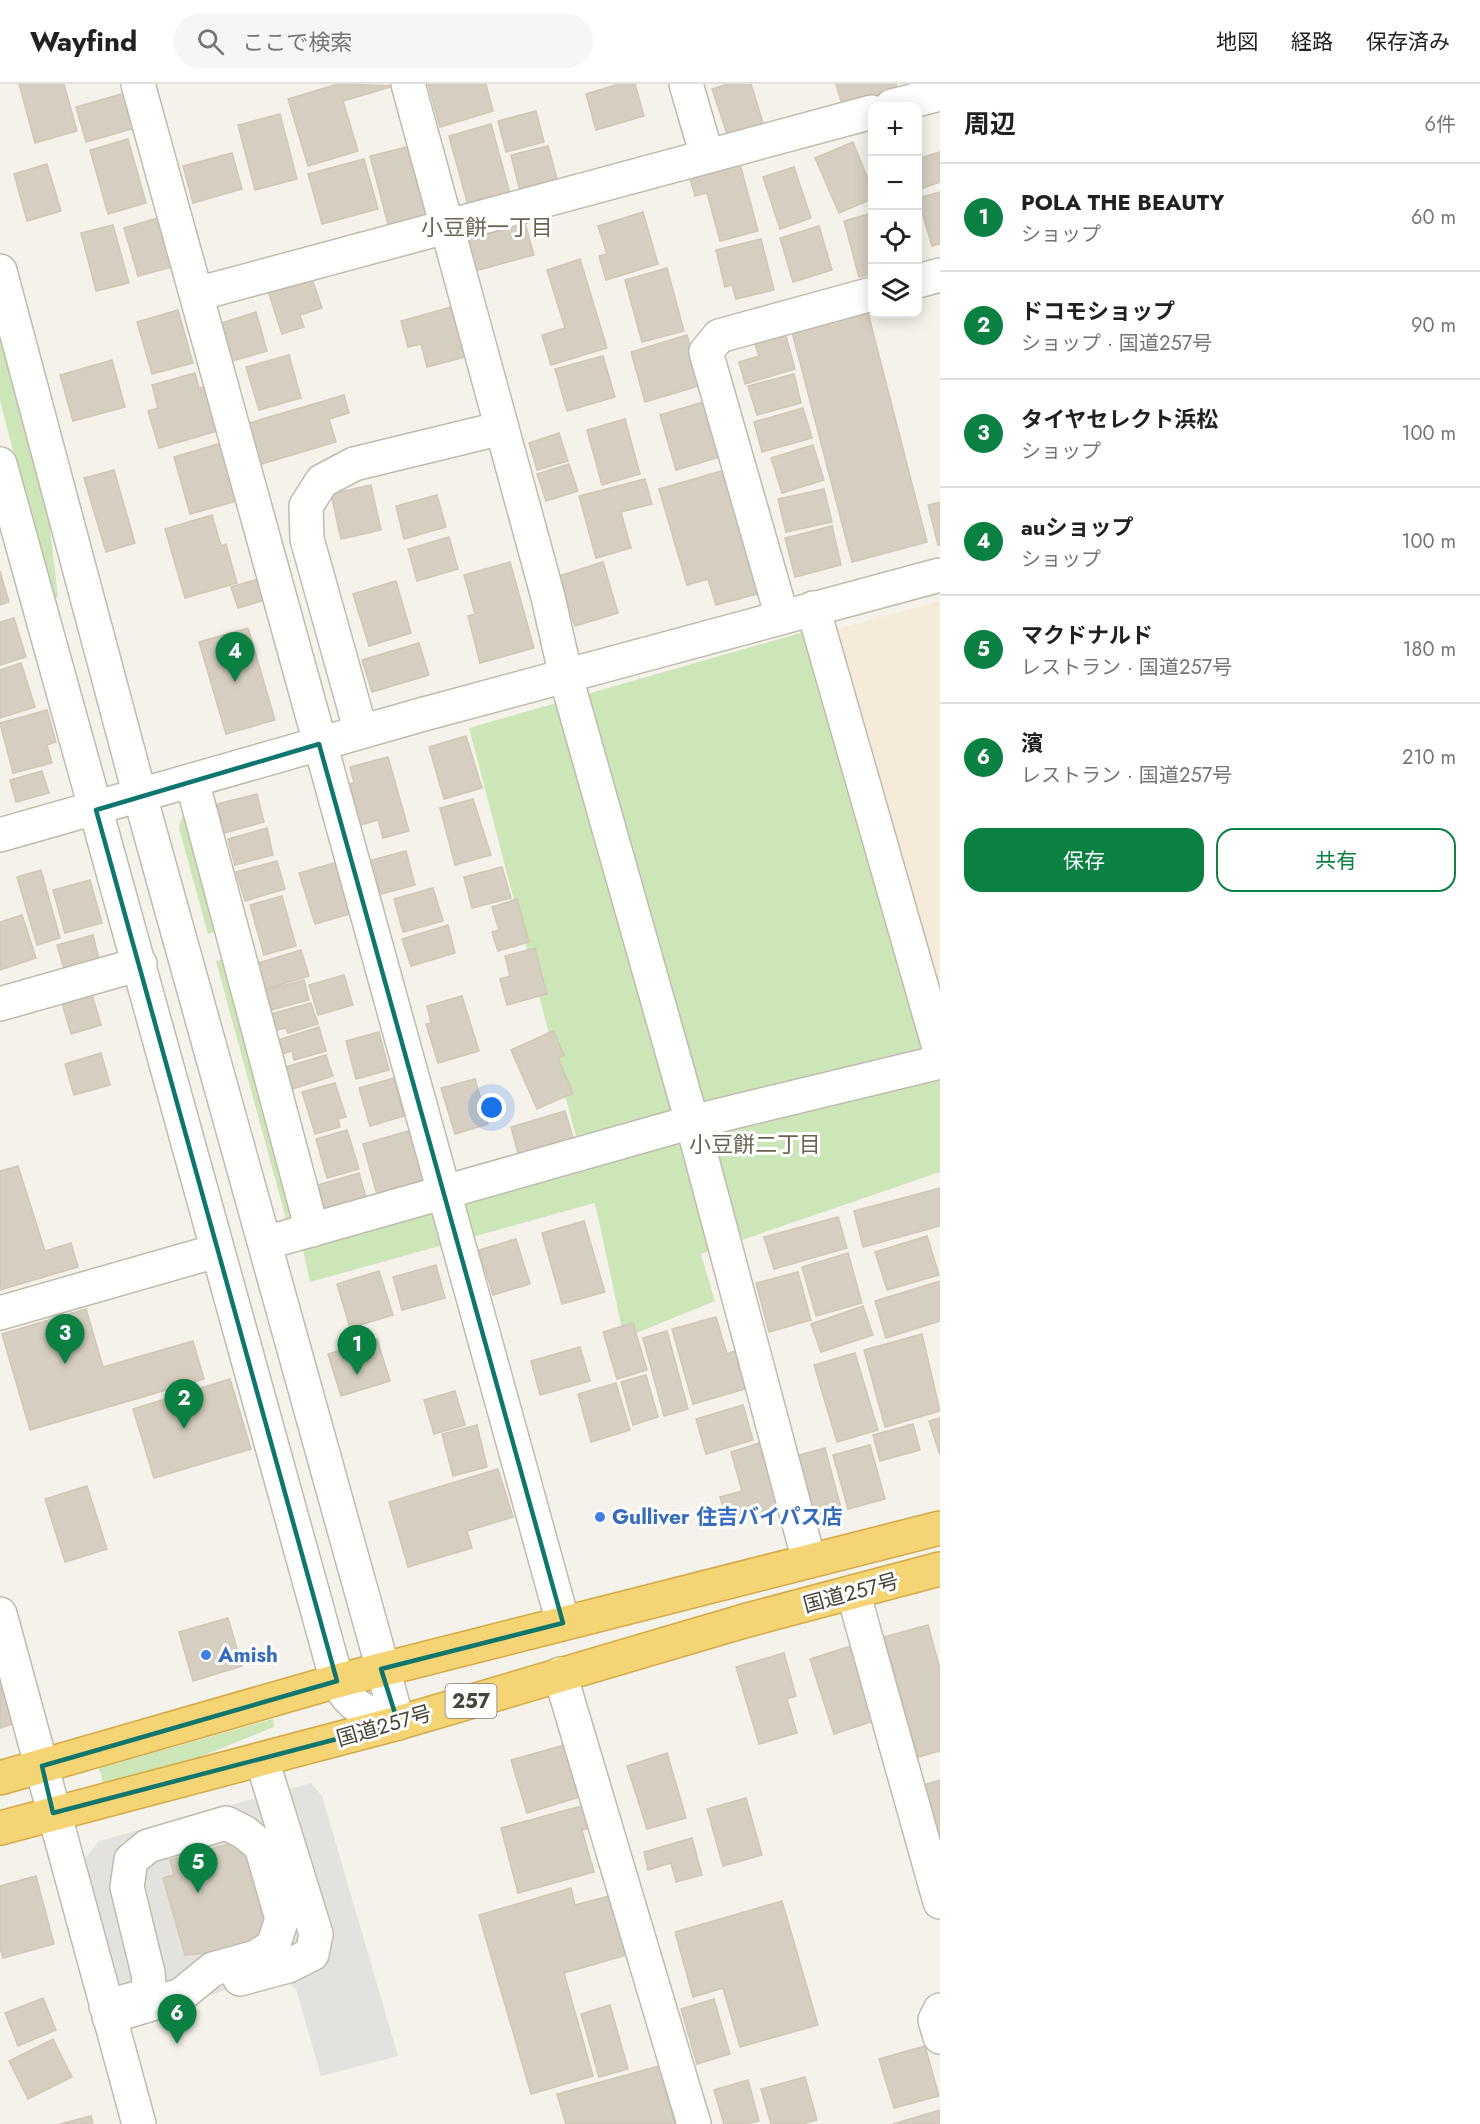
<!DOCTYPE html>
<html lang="ja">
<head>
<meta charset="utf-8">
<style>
	body { margin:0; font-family:Jost,"Noto Sans JP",sans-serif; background:#f6f6f6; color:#202124 }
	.controls { position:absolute; right:18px; top:18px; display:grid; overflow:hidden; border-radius:12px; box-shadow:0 3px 15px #0003 }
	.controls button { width:54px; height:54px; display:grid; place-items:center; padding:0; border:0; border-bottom:2px solid #e0e0e0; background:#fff; color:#202124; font:30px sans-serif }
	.you { position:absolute; left:492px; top:1024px; width:21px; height:21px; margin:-15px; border:4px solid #fff; border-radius:50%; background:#1a73e8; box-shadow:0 0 0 9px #1a73e833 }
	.badge { display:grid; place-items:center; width:39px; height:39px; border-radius:50%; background:#0b8043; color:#fff; font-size:20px; font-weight:700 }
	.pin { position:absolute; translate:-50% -50px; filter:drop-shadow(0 2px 3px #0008) }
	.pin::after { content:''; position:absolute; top:32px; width:21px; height:18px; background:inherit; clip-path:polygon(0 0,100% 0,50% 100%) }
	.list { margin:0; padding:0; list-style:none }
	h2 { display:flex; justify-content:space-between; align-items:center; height:78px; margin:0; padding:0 24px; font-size:26px }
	h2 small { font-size:20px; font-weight:400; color:#757577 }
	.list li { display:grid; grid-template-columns:39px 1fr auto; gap:18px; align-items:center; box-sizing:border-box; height:108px; padding:0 24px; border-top:2px solid #e0e0e0 }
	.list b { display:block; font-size:22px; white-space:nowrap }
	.list p { margin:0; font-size:20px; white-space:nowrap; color:#757577 }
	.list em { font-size:20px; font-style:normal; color:#757577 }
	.actions { display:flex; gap:12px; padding:18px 24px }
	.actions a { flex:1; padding:14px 0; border:2px solid #0b8043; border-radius:18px; text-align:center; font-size:21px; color:#0b8043 }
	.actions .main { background:#0b8043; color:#fff }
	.icon { flex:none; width:33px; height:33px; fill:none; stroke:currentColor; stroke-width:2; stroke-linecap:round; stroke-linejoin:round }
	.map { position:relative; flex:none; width:940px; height:2040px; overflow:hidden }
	header { display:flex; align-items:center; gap:36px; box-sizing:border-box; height:84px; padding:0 30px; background:#fff; border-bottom:2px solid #e0e0e0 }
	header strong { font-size:28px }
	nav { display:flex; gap:33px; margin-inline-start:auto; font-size:21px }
	.search { width:420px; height:54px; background:#f6f6f6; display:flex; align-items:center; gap:15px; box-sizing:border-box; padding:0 21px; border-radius:33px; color:#757577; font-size:22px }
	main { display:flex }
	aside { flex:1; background:#fff }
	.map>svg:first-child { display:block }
	.commercial { fill:#f4ebd8 }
	.green { fill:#cde6b7 }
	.parking { fill:#e4e2df }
	.building { fill:#d6cfc1; stroke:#d0c7b5; stroke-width:1.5 }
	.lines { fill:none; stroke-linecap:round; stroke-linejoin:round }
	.minor-casing { stroke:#c0bbae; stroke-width:36 }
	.highway-casing { stroke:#d4aa45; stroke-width:36 }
	.minor { stroke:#fff; stroke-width:33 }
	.highway { stroke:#f5d476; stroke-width:33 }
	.marked { fill:none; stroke:#0f766e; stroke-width:4.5; stroke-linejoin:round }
	.shop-dot { fill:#3f7fe0; stroke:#fff; stroke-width:2 }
	.labels { text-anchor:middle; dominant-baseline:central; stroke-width:6; stroke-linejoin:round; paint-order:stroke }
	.shield { fill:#fff; stroke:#807c74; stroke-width:1.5 }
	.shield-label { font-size:20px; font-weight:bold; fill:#494439 }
	.shop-label { font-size:21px; font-weight:bold; fill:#366cbe; stroke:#fff; text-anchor:start }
	.street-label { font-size:21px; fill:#494439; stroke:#fff }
	.neighbourhood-label { font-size:22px; fill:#6b6251; stroke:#fff }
</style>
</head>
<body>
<header>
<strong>Wayfind</strong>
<div class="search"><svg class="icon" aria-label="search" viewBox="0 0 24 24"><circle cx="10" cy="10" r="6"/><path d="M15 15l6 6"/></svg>ここで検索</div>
<nav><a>地図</a><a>経路</a><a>保存済み</a></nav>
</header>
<main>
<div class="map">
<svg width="940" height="2040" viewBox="0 0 940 2040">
	<rect width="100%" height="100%" fill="#f5f2eb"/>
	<!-- commercial -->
	<path class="commercial" d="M940,517V913L837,545Z"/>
	<!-- green -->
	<path class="green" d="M0,244L47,419L58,513L52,516L0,317Z
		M814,545L940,998V1088L701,1170L715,1217L624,1254L595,1119L310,1198L299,1148L581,1072L469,644Z
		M189,731L223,845L208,850L179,744L182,733Z
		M231,874L300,1130L286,1135L216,877Z
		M273,1635L274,1643L200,1673L104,1702L99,1684Z"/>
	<!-- parking -->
	<path class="parking" d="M311,1699L322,1712L398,1972L321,1992L296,1905L276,1891L125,1937L82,1778L99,1757Z"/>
	<!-- building -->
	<path class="building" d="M19,0H64L77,47L35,59Z
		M338,0L394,2L343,17L358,67L308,82L288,15Z
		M428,0H486L493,27L440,43Z
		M619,0H635L644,32L596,46L586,10Z
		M728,0H751L763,39L727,50L712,5Z
		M836,0H896L898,8L843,24Z
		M125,9L135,44L86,58L76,23Z
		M536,27L544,58L506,68L498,37Z
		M280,30L297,95L255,106L238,41Z
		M491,40L511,113L469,125L449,52Z
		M128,55L146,119L108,130L90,66Z
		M853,58L872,105V115L839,129L815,74Z
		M411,62L430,133L389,144L370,72Z
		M548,62L559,102L521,111L511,71Z
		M939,68L940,98L918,106V75Z
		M232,69L242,105L193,119L183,82Z
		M364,75L378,125L322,140L308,90Z
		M47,80L61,127L27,137L14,90Z
		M740,80L758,147L720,157L707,109L695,112L690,94Z
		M794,83L811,134L780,145L763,93Z
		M940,108V160L932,162L918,114Z
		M643,128L658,180L606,196L599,172L607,170L598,142Z
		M872,129V189L859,193L844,137Z
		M158,134L172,183L138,192L124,144Z
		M525,139L534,171L475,187L466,156Z
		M113,141L129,199L96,207L81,149Z
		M819,142L832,186L793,198L780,154Z
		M761,155L774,206L736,215L732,201L725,203L716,166Z
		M580,175L607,264L551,281L542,251L565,244L547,186Z
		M667,184L684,247L642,258L625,196Z
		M311,192L322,224L300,231L304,243L282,250L268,207Z
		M455,222L469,272L427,283L421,260L408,263L401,237Z
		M867,225L927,458L852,478L791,244Z
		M178,226L193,279L152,290L137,238Z
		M256,228L267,267L225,279L215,241Z
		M784,245L795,285L745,300L739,278L759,272L753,254Z
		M687,251L702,301L645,318L631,268Z
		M289,271L301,314L259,326L246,283Z
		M603,272L615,313L567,327L555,285Z
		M112,276L125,323L73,337L60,291Z
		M195,289L199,304L204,303L217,347L159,364L148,327L158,324L152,301Z
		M794,290L801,319L757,331L748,302Z
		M344,311L349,329L329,335L336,358L258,381L246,340Z
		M703,318L720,373L676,386L660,331Z
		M803,324L812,354L762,368L754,338Z
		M625,335L640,390L602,401L587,346Z
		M559,349L568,377L537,386L529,359Z
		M221,359L237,417L190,430L174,373Z
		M813,361L824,396L782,409L771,374Z
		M569,380L578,407L546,417L537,390Z
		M114,386L135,459L106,468L84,394Z
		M725,386L761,509L716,521L708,495L687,501L659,405Z
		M645,395L652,420L621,428L631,464L596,474L579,412Z
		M371,401L381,446L341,455L331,410Z
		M824,405L832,438L786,448L778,415Z
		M437,411L446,443L404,455L396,422Z
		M940,418V461H938L928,421Z
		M212,431L221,462L226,460L237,499L185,514L165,445Z
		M832,442L841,481L795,493L785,454Z
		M449,453L458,485L417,497L408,465Z
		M510,478L534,564L480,579L468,532L475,530L464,491Z
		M603,478L618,529L575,542L559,492Z
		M0,487L9,518L0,521Z
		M258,495L265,516L238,524L231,503Z
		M396,497L411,549L369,562L353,510Z
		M14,534L26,573L0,581V538Z
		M248,544L275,636L226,650L199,558Z
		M419,559L429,591L372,608L362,576Z
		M21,579L35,623L0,634V586Z
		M47,626L56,658L47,661L52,679L13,689L0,639Z
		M466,652L482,704L444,715L429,663Z
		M388,673L409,747L383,754L378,736L357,742L346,701L354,699L350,683Z
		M42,687L49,709L16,718L10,696Z
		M257,710L264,738L224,749L217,720Z
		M473,715L491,771L455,781L440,724Z
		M267,744L273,771L235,781L228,755Z
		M406,767L415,801L381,810L372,776Z
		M277,777L285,805L245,817L236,788Z
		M338,778L353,829L315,840L299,789Z
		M502,783L511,814L472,824L464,793Z
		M41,786L60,854L37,861L17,793Z
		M90,796L102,839L65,849L53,806Z
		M433,804L443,837L403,848L394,815Z
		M282,812L296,862L264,871L250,821Z
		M517,815L529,858L498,867L492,848L499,846L492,823Z
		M22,831L36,874L0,886V838Z
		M448,841L455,869L411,882L402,855Z
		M93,851L99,875L64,885L57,861Z
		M535,864L547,910L507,921L500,895L510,892L505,872Z
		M301,866L309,892L263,906L255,880Z
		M344,891L353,921L318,931L309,901Z
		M304,896L309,916L263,928L257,909Z
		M91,907L101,941L71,950L61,916Z
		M462,912L479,967L438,979L426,940L431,939L427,922Z
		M311,919L318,940L288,949L286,944L272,947L267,931Z
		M319,943L326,967L294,976L292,967L281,970L278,956Z
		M553,947L564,971L558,974L573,1009L537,1025L511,966Z
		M379,948L389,986L356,995L346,957Z
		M101,969L110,1001L74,1011L65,980Z
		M326,971L333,992L286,1007L279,985Z
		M394,994L404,1032L370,1042L359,1004Z
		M475,995L488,1040L455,1050L441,1004Z
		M335,999L346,1033L338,1035L340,1043L315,1050L302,1008Z
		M565,1027L574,1057L519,1073L511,1043Z
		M347,1046L359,1085L327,1094L316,1055Z
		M412,1046L427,1101L378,1114L363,1060Z
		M18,1082L45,1167L71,1159L78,1183L0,1206V1087Z
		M359,1089L368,1121L321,1135L311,1103Z
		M940,1104V1142L863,1163L854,1127Z
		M838,1133L847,1164L774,1185L764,1153Z
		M584,1137L605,1208L562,1220L542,1149Z
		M927,1152L939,1191L887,1206L875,1168Z
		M516,1155L530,1200L493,1211L479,1166Z
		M848,1169L862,1219L816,1232L802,1183Z
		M436,1181L445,1214L402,1226L393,1193Z
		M379,1187L393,1231L350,1244L337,1200Z
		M798,1188L811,1236L769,1248L756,1199Z
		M940,1197V1237L886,1254L875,1217Z
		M863,1222L873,1251L821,1268L811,1240Z
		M86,1225L103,1283L193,1257L204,1295L30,1346L2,1250Z
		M716,1233L727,1270L735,1267L745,1305L693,1320L672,1245Z
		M633,1239L647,1286L617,1295L603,1248Z
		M667,1247L688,1325L664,1332L643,1254Z
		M922,1250L940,1327L885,1343L864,1266Z
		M377,1255L390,1297L341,1312L328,1270Z
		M580,1263L590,1297L540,1311L531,1277Z
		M855,1269L878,1346L837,1358L814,1281Z
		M646,1291L658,1333L633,1341L621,1298Z
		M230,1295L251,1365L154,1394L133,1325Z
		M616,1299L630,1346L591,1358L578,1310Z
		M455,1307L465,1341L434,1350L424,1316Z
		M743,1321L753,1356L706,1370L696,1335Z
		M940,1334V1371L929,1337Z
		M913,1340L920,1366L880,1377L873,1351Z
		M477,1341L487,1383L453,1392L442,1350Z
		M766,1357L785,1421L728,1438L720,1413L742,1407L731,1368Z
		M870,1361L885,1415L848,1425L833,1371Z
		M825,1364L841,1424L808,1433L792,1373Z
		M498,1385L513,1433L467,1447L472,1464L408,1483L389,1418Z
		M87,1402L107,1465L65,1478L45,1415Z
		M228,1534L242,1582L193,1597L179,1548Z
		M928,1541L940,1585V1667L918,1673L884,1553Z
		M851,1562L874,1637L834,1650L810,1575Z
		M784,1569L796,1612L787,1615L797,1649L759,1660L736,1583Z
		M5,1600L16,1639L0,1644V1601Z
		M568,1660L583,1712L527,1729L511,1676Z
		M667,1669L686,1734L647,1745L627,1682Z
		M940,1696V1752L931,1755L916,1703Z
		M746,1714L762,1771L723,1782L707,1725Z
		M589,1720L595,1743L582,1746L594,1788L518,1809L501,1744Z
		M692,1754L702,1791L676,1798L671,1779L648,1786L644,1768Z
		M244,1756L271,1851L217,1868L185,1871L163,1794L174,1791L170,1776Z
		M36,1792L54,1860L3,1874L0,1864V1802Z
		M571,1804L575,1821L613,1811L630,1870L564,1889L593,1992L531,2010L479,1831Z
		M782,1817L818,1941L740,1963L723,1904L693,1913L675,1848Z
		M43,1914L56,1946L18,1962L5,1929Z
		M714,1915L730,1970L697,1980L681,1925Z
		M610,1921L628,1985L599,1993L581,1930Z
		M53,1955L72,1993L28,2015L9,1977Z
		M925,1962L939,2012L894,2024L879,1975Z
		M659,1982L675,2040H566L557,2010Z
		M805,1993L817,2036L802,2040H771L761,2005Z
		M748,1996L759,2037L746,2040H724L714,2006Z
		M940,2026V2040H893Z
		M91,2032L93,2040H60Z"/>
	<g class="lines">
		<!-- minor casing -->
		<g class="minor-casing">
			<path id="minor" d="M138,0L563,1539
				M408,0L548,513L566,593L692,1038L809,1477
				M686,0L707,72
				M892,22L940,10
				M0,187L140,712L398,1639
				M918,197L940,191
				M197,210L872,28
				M0,380L337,1597C352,1626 368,1628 398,1639
				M813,524L940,967
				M782,533L706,268L719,252L872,210
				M361,648L307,455L306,422L322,397L354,380L502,344
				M192,697L312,1146
				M0,751L424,630L940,491
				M0,920L140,880
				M265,1159L692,1038L940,978
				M0,1229L216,1167
				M853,1508L940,1818
				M0,1530L139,2040
				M560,1590L694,2040
				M240,1895L288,1882L312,1870L316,1850L262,1676
				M106,1922L150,1911L148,1889L127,1803L131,1776L148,1762L226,1739L244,1748L261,1762L282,1835L273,1862L256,1873L213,1885L181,1911L109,1933
				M940,1926L935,1936L940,1953"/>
		</g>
		<!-- highway casing -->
		<g class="highway-casing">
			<path id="highway" d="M0,1694L337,1597L940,1444
				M0,1744L398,1639L744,1537L940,1485"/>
		</g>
		<!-- minor -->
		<use href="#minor" class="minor"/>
		<!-- highway -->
		<use href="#highway" class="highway"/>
	</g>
	<!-- marked area -->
	<path class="marked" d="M319,660L563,1539L381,1585L398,1639L53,1729L42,1682L337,1597L96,726Z"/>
	<!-- markers -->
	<g class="shop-dot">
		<circle cx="600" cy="1433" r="6"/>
		<circle cx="206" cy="1571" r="6"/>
	</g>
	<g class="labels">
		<!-- shield labels -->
		<rect class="shield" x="445.5" y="1600" width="51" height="34" rx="4.5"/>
		<g class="shield-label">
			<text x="471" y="1617">257</text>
		</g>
		<!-- shop labels -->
		<g class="shop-label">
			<text x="612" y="1433">Gulliver 住吉バイパス店</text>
			<text x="218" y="1571">Amish</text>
		</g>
		<!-- street labels -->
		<g class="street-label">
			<text transform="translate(851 1509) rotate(-15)">国道257号</text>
			<text transform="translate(384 1642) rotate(-16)">国道257号</text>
		</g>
		<!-- neighbourhood labels -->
		<g class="neighbourhood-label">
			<text x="487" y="143">小豆餅一丁目</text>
			<text x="755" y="1060">小豆餅二丁目</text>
		</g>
	</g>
</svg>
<div class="controls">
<button>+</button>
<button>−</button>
<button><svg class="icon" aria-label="locate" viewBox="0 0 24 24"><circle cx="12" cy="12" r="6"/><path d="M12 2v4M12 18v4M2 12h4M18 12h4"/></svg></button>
<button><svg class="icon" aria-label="layers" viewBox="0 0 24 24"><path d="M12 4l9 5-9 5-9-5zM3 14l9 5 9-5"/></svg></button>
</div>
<div class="you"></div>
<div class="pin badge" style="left:357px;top:1291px">1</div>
<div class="pin badge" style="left:184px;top:1345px">2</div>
<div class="pin badge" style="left:65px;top:1280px">3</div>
<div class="pin badge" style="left:235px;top:598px">4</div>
<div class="pin badge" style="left:198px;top:1809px">5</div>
<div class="pin badge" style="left:177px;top:1960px">6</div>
</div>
<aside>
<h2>周辺<small>6件</small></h2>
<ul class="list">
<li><span class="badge">1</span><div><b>POLA THE BEAUTY</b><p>ショップ</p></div><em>60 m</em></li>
<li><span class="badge">2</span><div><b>ドコモショップ</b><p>ショップ · 国道257号</p></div><em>90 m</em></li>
<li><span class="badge">3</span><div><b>タイヤセレクト浜松</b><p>ショップ</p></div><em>100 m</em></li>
<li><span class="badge">4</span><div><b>auショップ</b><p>ショップ</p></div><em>100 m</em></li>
<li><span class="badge">5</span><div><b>マクドナルド</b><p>レストラン · 国道257号</p></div><em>180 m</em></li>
<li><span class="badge">6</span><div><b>濱</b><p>レストラン · 国道257号</p></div><em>210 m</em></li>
</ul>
<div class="actions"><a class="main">保存</a><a>共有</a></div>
</aside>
</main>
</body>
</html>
